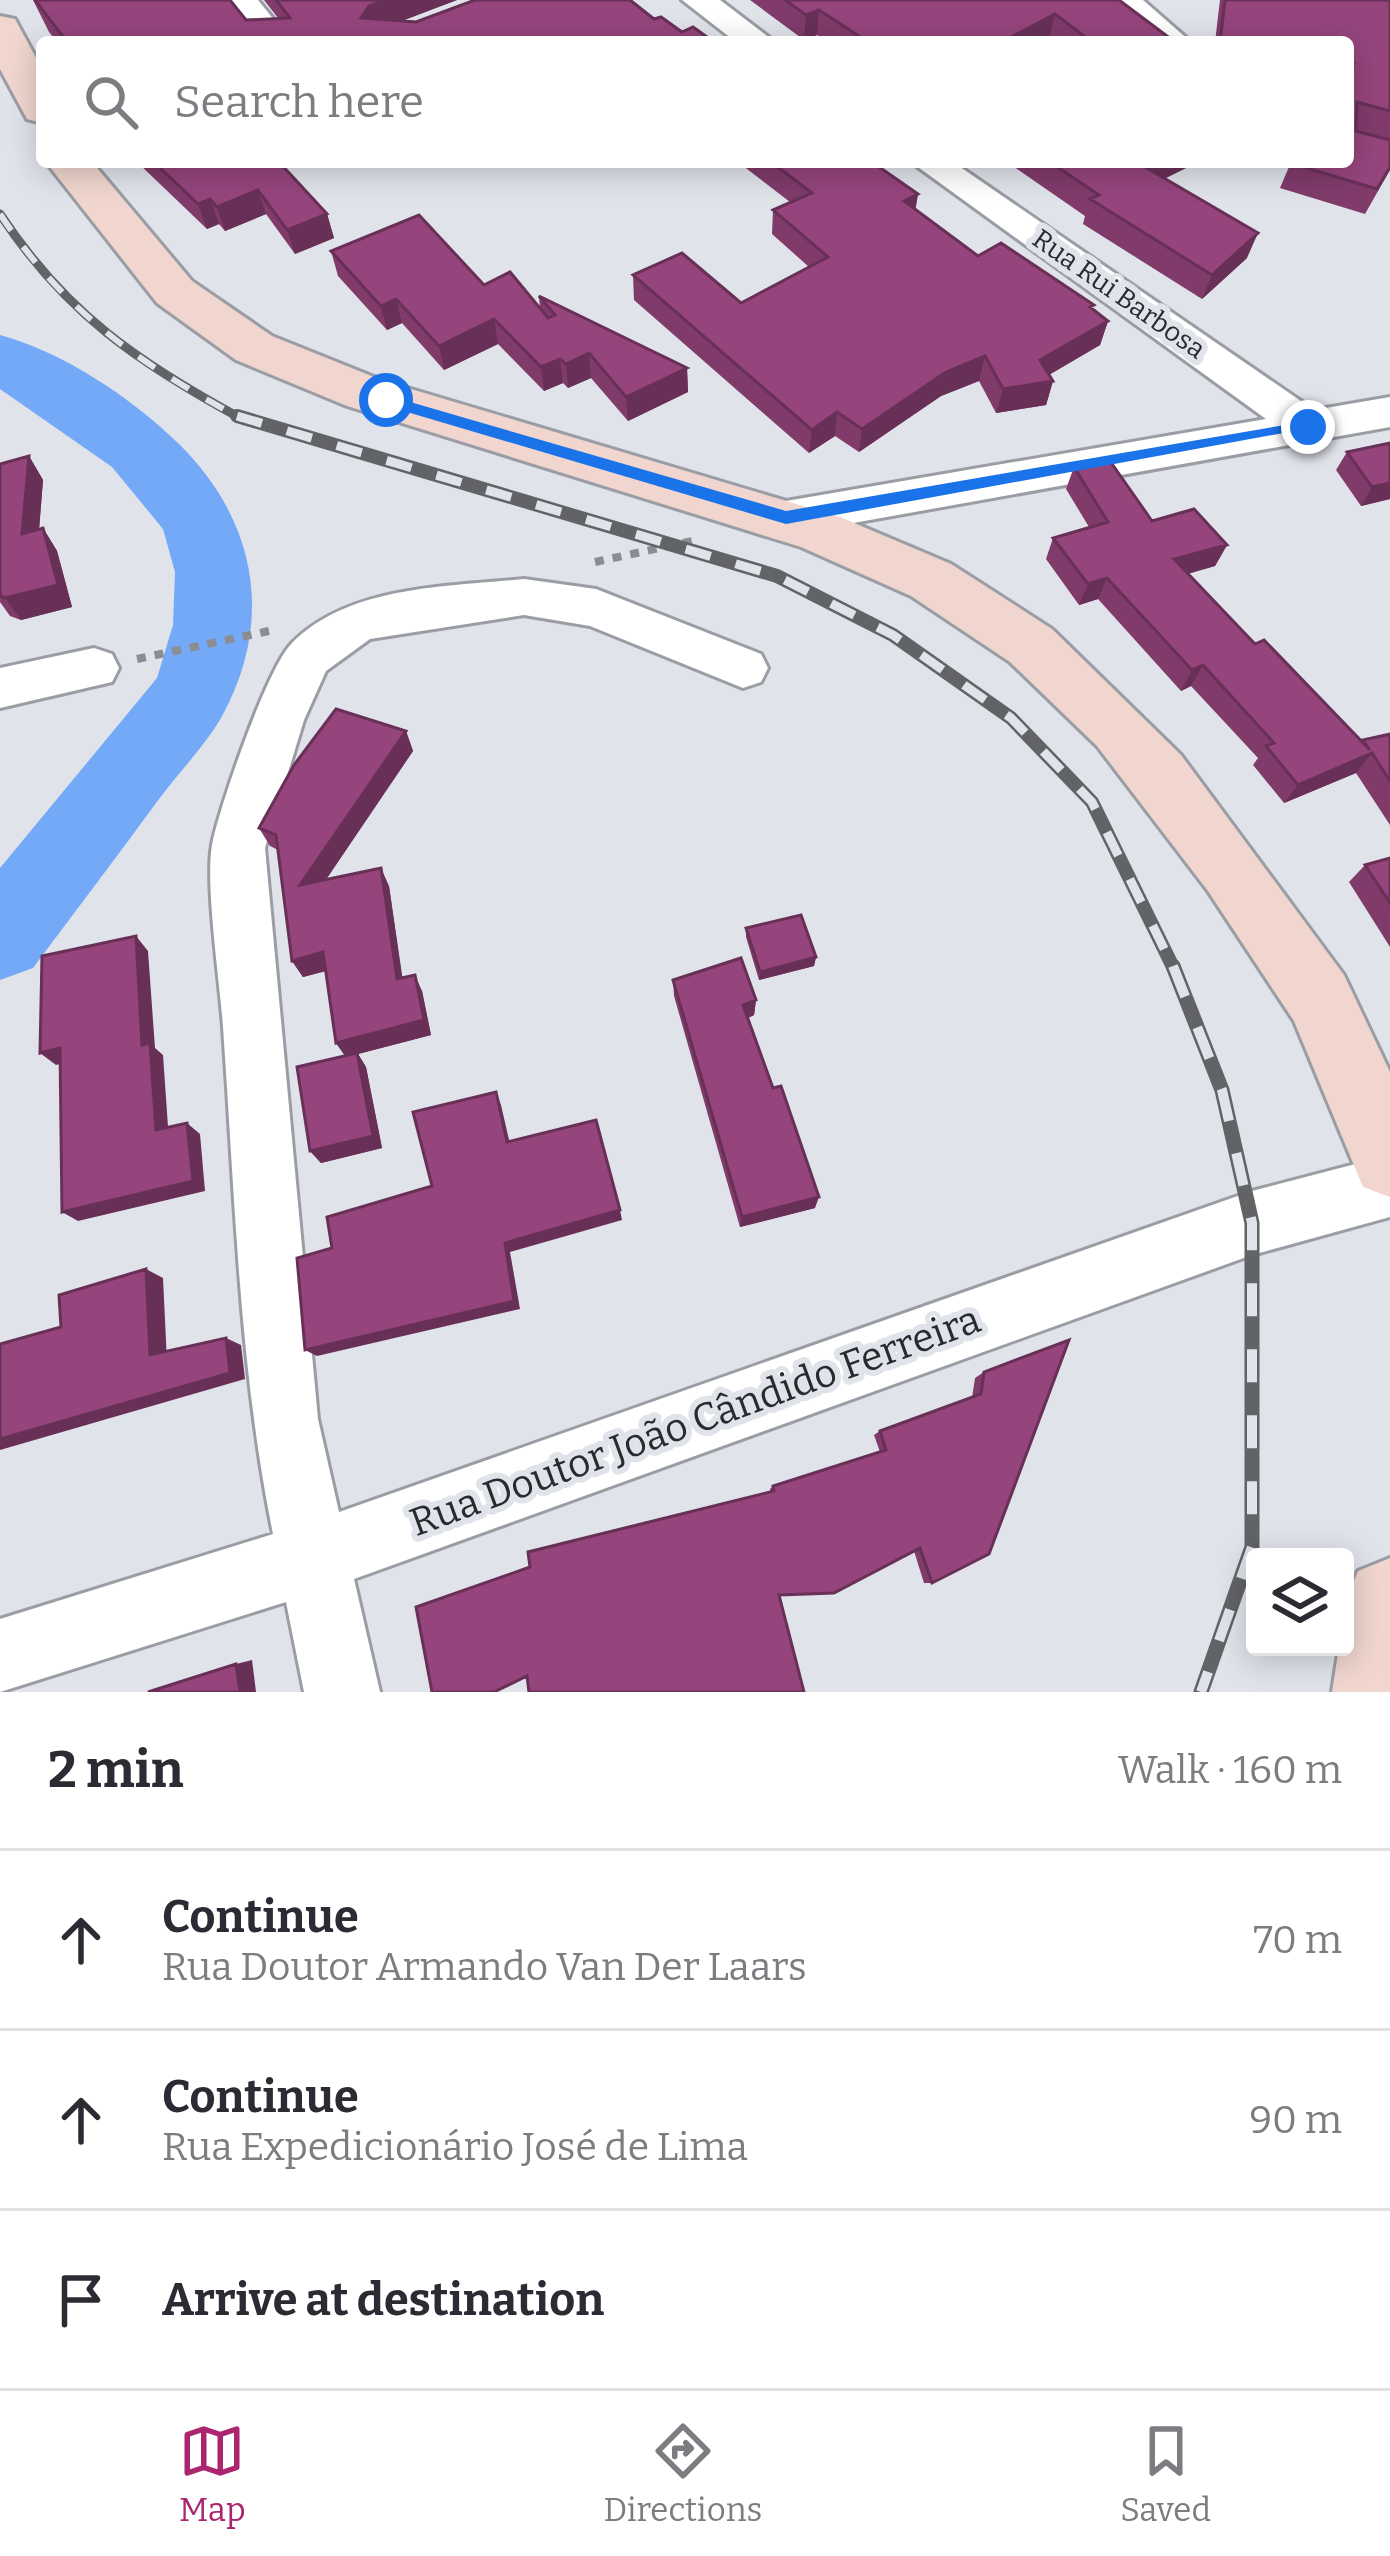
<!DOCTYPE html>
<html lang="en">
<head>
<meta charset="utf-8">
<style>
	body { margin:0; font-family:Bitter,serif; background:#f2f2f3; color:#2b2b33 }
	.controls { position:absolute; right:36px; bottom:36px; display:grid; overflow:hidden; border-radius:12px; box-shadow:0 6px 30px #0003 }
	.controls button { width:108px; height:108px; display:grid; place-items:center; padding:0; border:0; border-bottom:3px solid #e1e1e2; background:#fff; color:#2b2b33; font:60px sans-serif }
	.stop { position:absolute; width:36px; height:36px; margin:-27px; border:9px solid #1a73e8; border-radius:50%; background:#fff }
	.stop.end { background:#1a73e8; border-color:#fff; box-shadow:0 3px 12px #0008 }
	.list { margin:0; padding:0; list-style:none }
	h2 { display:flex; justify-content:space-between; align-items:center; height:156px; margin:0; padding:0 48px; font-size:51px }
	h2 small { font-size:39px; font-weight:400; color:#7c7c81 }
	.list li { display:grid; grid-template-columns:78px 1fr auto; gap:36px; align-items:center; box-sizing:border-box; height:180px; padding:0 48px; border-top:3px solid #e1e1e2 }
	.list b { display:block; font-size:45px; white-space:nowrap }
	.list p { margin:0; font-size:39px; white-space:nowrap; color:#7c7c81 }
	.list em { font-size:39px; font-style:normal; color:#7c7c81 }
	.icon { flex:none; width:66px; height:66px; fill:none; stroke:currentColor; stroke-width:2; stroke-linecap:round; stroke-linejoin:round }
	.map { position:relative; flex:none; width:1390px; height:1692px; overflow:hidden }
	.search { position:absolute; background:#fff; box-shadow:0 6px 30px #0003; left:36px; right:36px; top:36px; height:132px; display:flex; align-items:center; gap:30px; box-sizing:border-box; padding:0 42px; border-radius:12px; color:#7c7c81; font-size:45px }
	.sheet { height:696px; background:#fff }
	nav { display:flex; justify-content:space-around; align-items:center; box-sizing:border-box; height:168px; border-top:3px solid #e1e1e2; background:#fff; font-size:33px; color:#7c7c81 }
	nav a { display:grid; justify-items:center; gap:6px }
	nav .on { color:#ab266e }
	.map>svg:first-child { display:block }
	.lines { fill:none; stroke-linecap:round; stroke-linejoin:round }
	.river { fill:#73a9f7; fill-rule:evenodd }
	.minor-casing { stroke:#9b9da5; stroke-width:6 }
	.secondary-casing { stroke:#9b9da5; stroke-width:6 }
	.path { stroke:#8c8d93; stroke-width:8; stroke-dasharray:9 9; stroke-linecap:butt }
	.minor { fill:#fff; fill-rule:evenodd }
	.secondary { fill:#f0d6ce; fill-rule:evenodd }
	.rail-far2-casing { stroke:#616367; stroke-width:9 }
	.rail-far1-casing { stroke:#616367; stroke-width:14 }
	.rail-casing { stroke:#616367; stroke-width:15 }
	.rail-far2 { stroke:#e1e3eb; stroke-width:6; stroke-dasharray:20; stroke-linecap:butt }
	.rail-far1 { stroke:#e1e3eb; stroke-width:9; stroke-dasharray:26; stroke-linecap:butt }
	.rail { stroke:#e1e3eb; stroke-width:10; stroke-dasharray:33; stroke-linecap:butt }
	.wall { fill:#803b6b }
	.shaded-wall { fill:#683057 }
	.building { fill:#95457c; stroke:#683057; stroke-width:3 }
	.route { fill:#1a73e8 }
	.labels { text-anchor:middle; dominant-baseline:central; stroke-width:12; stroke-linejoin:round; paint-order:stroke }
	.far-street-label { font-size:27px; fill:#292a2d; stroke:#e1e3eb }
	.near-street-label { font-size:39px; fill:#292a2d; stroke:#e1e3eb }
</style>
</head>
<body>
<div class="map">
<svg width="1390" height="1692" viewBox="0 0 1390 1692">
	<rect width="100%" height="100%" fill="#e1e3eb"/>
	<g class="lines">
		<!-- river -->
		<path class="river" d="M0,335C63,352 132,398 179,444C257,521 275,621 221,718C204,747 179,772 159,799C118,855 75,912 33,968L0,980V868L157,678L173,625L175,572L163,529L112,467L0,389Z"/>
		<!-- minor casing -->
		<g class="minor-casing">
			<path id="minor" d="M224,0H258L292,42H257Z
				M682,0H720L775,42H736Z
				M1107,0H1143L1191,42H1153Z
				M911,162H953L1314,410L1390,397V427L786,535L770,530L763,518L770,506L786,501L1266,419Z
				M524,579L596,589L761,654L768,668L761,682L743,688L590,626L524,615L370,639L326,671L304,720L265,848L318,1419L339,1512L1252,1191L1390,1155V1217L1252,1255L354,1579L380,1692H304L286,1602L0,1692V1619L273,1534C239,1367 235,1197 223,1027C220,983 205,884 212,845C219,808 267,668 292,643C350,585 448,587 524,579Z
				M94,648L112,654L119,668L112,682L0,708V668Z"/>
		</g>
		<!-- secondary casing -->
		<g class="secondary-casing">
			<path id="secondary" d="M0,16L15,19L42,69V123L27,119L0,69Z
				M46,162H92L192,281L272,336L384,381L840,517L951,564L1052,629L1181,755L1344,975L1390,1072V1197L1363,1187L1294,1021L1208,891L1097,746L1010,662L911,596L801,547L347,406L236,360L157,303Z
				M1390,1558V1692H1332L1339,1647H1345V1603L1358,1571Z"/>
		</g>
		<!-- path -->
		<path class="path" d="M595,562L692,541
			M137,659L269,631"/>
		<!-- minor -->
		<use href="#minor" class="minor"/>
		<!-- secondary -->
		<use href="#secondary" class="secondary"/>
		<!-- rail-far2 casing -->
		<g class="rail-far2-casing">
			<path id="rail-far2" d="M0,214C66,314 139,363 242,419"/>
		</g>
		<!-- rail-far1 casing -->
		<g class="rail-far1-casing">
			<path id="rail-far1" d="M237,416L777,576L893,635L1011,718L1092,802L1174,969"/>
		</g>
		<!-- rail casing -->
		<g class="rail-casing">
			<path id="rail" d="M1173,966L1222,1090L1252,1223V1547L1201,1692"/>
		</g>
		<!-- rail-far2 -->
		<use href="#rail-far2" class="rail-far2"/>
		<!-- rail-far1 -->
		<use href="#rail-far1" class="rail-far1"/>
		<!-- rail -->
		<use href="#rail" class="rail"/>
	</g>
	<!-- wall -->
	<path class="wall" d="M33,0H230L246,20L278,18L264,0H457L402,21L654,19L682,32L714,42H57L49,32Z
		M750,0H1119L1175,42H1053L1049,39L1044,42H828L817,35L804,40Z
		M1220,0H1390V139L1356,131L1390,170L1365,214L1280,188L1291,162H1348V42H1215Z
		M137,162H279L327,214L334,238L295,254L266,214L225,231L219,224L207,229Z
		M738,162H872L918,194L915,209L978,256L1093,310L1108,321L1100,345L1049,375L1053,381L1046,405L996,413L979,381L941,396L859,452L835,436L809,453L634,300L633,275L741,303L809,267L772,234L773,210L790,202Z
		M1007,162H1198L1164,179L1247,258L1202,299L1083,224L1085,216Z
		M331,251L484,285L540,309L539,296L687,368L688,392L628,421L591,378L568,388L563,383L544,391L498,344L444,370L402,323L387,330L338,276Z
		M1347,452L1390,499L1361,506L1336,470Z
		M29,456L43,480L39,529L43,528L57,551L72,607L21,620L10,616L0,602V464Z
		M1074,467L1152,521L1227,545L1215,566L1188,574L1255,644L1362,742L1390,734V825L1356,773L1284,803L1253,765L1258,758L1191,686L1181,691L1098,599L1079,605L1046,559L1053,538L1089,527L1066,489Z
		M406,731L413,751L326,879L389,886L402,978L422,991L431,1035L358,1054L366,1067L382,1148L321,1163L310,1151L345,1056L336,1043L326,971L303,977L292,961L278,850L270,846L259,828Z
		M1390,858V947L1349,882L1365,865Z
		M746,928L816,957L814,966L759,980L746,937Z
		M673,980L756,1000L754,1015L748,1018L815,1208L740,1227L674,996Z
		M1069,1340L932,1583H924L914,1551L530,1567L771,1492L770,1489L773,1486L880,1452L874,1435L880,1431L972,1398L975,1378L984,1372Z"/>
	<!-- shaded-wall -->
	<path class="shaded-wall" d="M386,0H457L374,31L361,18L369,6Z
		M819,10L817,35L804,40L806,15Z
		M1055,14L1049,39L1044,42H1002Z
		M1156,162H1198L1137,192L1145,167Z
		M258,190L266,214L225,231L217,207Z
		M918,194L914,219L904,201Z
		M210,199L219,224L207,229L198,204Z
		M327,214L334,238L295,254L287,230Z
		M1258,233L1247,258L1202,299L1212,275Z
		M396,299L402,323L387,330L381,306Z
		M494,319L498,344L444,370L439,346Z
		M1108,321L1100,345L1033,384L1053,381L1046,405L996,413L1003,389L1040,360Z
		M589,353L591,378L568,388L566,364Z
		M985,356L979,381L941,396L859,452L862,429L946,372Z
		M560,359L563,383L544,391L541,367Z
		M687,368L688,392L628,421L626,397Z
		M837,412L835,436L809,453L812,430Z
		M29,456L43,480L37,556L22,534Z
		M1390,483V499L1361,506L1372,487Z
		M43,528L57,551L72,607L21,620L5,598Z
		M1227,545L1215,566L1164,580L1174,559Z
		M1107,578L1098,599L1079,605L1088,584Z
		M1203,665L1191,686L1181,691L1192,670Z
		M406,731L413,751L311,902L300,885Z
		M1372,753L1356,773L1284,803L1298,785Z
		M381,868L389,886L405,995L397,979Z
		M136,936L148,951L155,1048L163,1055L169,1141L156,1130L142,1045Z
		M323,952L333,969L303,977L292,961Z
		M816,957L814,966L759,980L760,972Z
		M415,975L422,991L431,1035L358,1054L366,1067L382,1148L321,1163L310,1151L346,1057L336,1043Z
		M756,1000L754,1015L742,1021L743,1005Z
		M60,1048L75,1060L56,1065L40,1053Z
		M496,1092L501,1105L512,1153L507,1142Z
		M187,1123L200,1134L205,1191L78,1221L62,1212Z
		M819,1197L815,1208L740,1227L742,1217Z
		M620,1210L622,1220L510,1252L520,1309L317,1356L305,1350L505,1243Z
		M146,1269L163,1278L167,1362L150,1355Z
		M226,1338L241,1345L245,1379L0,1450V1439Z
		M252,1660L256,1692H240L236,1664Z"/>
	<!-- building -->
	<path class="building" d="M35,0H230L246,20L290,18L276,0H386L369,6L361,18L416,22L475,0H630L654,19L661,17L682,32L693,27L714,42H67Z
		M785,0H1119L1175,42H1092L1055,14L1002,42H868L819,10L806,15Z
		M1225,0H1390V111L1357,102L1356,131L1390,140V167L1377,189L1290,163L1348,162V72L1352,66L1348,68V42H1220Z
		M154,162H279L327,214L287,230L258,190L217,207L210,199L198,204Z
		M771,162H872L918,194L904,201L978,256L1001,243L1094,305L1090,307L1108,321L1040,360L1053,381L1003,389L985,356L946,372L862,429L837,412L812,430L633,275L682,253L741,303L828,257L773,210L812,193Z
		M1050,162H1156L1145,167L1258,233L1212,275L1090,199L1099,195Z
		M419,215L484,285L510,272L548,318L555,315L539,296L687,368L626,397L589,353L566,364L560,359L541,367L494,319L439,346L396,299L381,306L331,251Z
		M1390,443V483L1372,487L1347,452Z
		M29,456L22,534L43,528L58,585L5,598L0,596V464Z
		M1110,461L1152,521L1194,509L1227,545L1174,559L1255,644L1264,640L1370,750L1363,740L1390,734V781L1372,753L1298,785L1266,746L1274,743L1203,665L1192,670L1107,578L1088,584L1053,538L1108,522L1074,467Z
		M336,709L406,731L300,885L381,868L397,979L415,975L424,1020L336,1043L323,952L292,961L276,835L259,828L294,765Z
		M1390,858V903L1365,865Z
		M801,915L816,957L760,972L746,928Z
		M136,936L142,1045L150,1043L156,1130L187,1123L193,1181L62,1212L60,1048L40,1053L42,956Z
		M741,958L756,1000L743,1005L773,1088L781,1086L819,1197L742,1217L673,980Z
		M357,1053L373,1136L310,1151L297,1067Z
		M496,1092L507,1142L596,1120L620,1210L505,1243L514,1301L305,1350L297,1258L332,1248L327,1217L432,1186L413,1112Z
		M146,1269L150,1355L226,1338L230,1373L0,1439V1344L61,1327L59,1295Z
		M1069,1340L989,1554L932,1583L920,1548L834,1593L779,1595L804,1692H529L527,1676L494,1692H432L416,1607L530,1567L528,1552L774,1491L773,1486L886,1450L880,1431L981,1394L984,1372Z
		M236,1664L240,1692H148Z"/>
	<!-- route -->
	<path class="route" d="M386,395L786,511L1308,421L1316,427L786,524L380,404Z"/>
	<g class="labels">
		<!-- far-street labels -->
		<g class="far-street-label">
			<text transform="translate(1119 294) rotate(35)">Rua Rui Barbosa</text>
		</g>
		<!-- near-street labels -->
		<g class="near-street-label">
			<text transform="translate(695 1421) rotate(-20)">Rua Doutor João Cândido Ferreira</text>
		</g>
	</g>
</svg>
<div class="controls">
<button><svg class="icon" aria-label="layers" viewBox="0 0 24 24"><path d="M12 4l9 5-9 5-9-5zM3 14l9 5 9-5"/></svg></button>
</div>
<div class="stop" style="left:386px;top:400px"></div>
<div class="stop end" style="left:1308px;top:427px"></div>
<div class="search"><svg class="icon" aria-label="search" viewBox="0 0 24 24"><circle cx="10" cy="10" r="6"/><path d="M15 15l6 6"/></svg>Search here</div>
</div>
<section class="sheet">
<h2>2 min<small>Walk · 160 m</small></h2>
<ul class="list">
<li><svg class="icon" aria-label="ahead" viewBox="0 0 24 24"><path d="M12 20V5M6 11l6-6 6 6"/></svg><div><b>Continue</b><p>Rua Doutor Armando Van Der Laars</p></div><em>70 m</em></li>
<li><svg class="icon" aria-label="ahead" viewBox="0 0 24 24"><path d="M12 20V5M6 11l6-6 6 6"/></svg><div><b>Continue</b><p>Rua Expedicionário José de Lima</p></div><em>90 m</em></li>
<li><svg class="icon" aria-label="arrive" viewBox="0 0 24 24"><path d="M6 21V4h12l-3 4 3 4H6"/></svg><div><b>Arrive at destination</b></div></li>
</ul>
</section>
<nav>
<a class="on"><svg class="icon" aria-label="map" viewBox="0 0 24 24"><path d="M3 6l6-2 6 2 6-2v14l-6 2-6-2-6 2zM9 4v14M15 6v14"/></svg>Map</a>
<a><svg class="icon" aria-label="directions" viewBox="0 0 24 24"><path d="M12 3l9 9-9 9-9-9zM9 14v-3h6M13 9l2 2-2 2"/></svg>Directions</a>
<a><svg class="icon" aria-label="saved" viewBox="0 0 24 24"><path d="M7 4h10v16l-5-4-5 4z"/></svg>Saved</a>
</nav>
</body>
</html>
